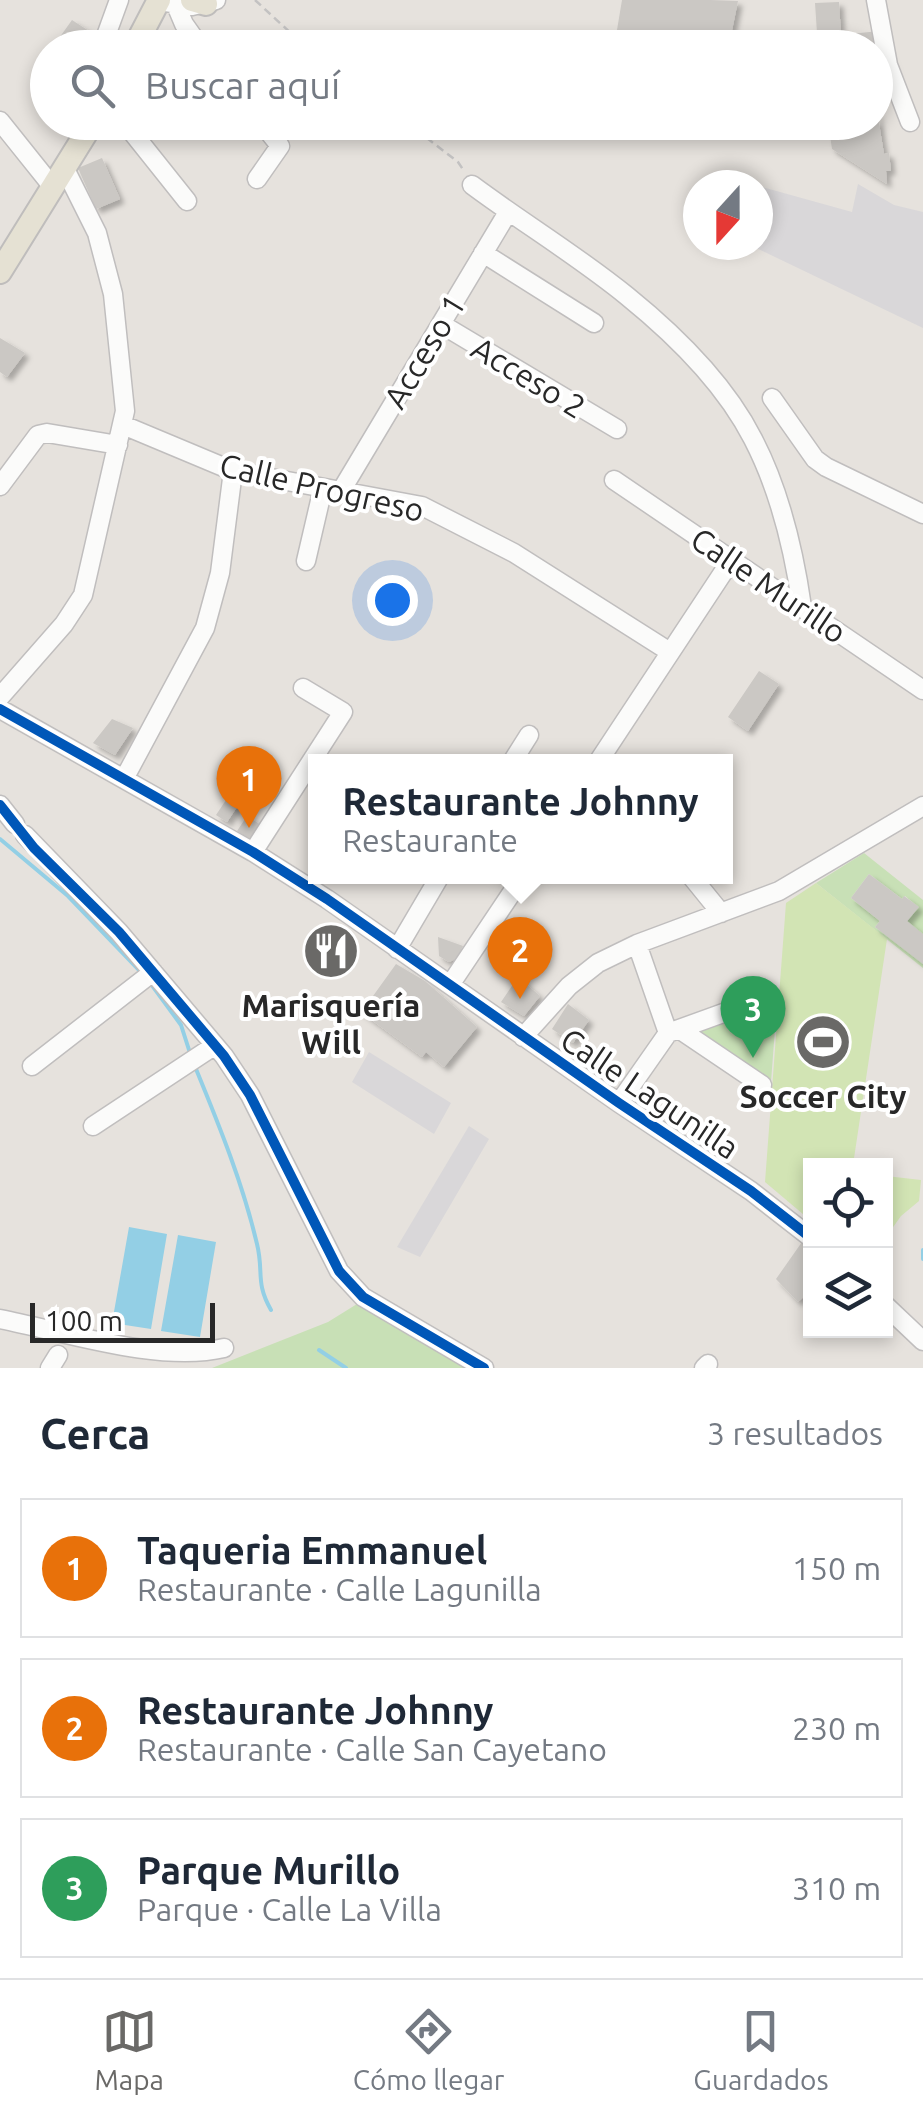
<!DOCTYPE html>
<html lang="es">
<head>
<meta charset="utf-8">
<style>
	body { margin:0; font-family:Ubuntu,sans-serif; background:#f6f6f7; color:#1f2937 }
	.controls { position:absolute; right:30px; bottom:30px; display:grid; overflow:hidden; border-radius:0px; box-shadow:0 5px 15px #0003 }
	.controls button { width:90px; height:90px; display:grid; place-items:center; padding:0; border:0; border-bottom:2px solid #e0e1e3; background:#fff; color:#1f2937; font:50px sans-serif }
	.compass { position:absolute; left:683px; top:170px; width:90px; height:90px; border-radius:50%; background:#fff; box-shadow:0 5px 15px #0003; rotate:201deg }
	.scale { position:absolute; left:30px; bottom:25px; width:185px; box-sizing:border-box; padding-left:10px; border:5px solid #282828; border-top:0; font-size:28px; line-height:35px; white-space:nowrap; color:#282828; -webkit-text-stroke:8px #fff; paint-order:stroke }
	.you { position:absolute; left:392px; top:600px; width:35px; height:35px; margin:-25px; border:8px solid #fff; border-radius:50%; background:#1a73e8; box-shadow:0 0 0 15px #1a73e833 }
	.badge { display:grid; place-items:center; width:65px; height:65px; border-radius:50%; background:#6a6967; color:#fff; font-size:32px; font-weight:700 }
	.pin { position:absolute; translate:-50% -82px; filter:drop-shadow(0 2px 5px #0008) }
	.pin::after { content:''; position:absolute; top:52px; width:35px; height:30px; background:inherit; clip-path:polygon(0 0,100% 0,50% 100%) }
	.popup { position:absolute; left:308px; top:754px; width:425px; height:130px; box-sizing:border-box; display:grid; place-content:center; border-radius:0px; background:#fff; filter:drop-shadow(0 2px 8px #0005); font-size:32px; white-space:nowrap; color:#747a83 }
	.popup b { font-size:38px; color:#1f2937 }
	.popup::after { content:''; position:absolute; left:50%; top:100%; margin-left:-20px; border:20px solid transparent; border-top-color:#fff }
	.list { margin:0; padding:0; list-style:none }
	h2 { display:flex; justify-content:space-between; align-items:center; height:130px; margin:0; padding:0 40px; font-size:42px }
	h2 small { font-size:32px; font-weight:400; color:#747a83 }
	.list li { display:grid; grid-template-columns:65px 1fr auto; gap:30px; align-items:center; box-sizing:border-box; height:140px; margin:0 20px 20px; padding:0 20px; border:2px solid #e0e1e3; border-radius:0px }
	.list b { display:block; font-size:38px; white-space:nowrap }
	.list p { margin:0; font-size:32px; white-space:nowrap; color:#747a83 }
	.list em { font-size:32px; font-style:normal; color:#747a83 }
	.icon { flex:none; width:55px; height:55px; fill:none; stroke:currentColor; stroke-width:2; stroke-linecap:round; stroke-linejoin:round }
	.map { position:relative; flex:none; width:923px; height:1368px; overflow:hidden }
	.search { position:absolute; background:#fff; box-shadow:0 5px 15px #0003; left:30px; right:30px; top:30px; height:110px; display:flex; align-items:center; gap:25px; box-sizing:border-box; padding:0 35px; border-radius:55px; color:#747a83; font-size:38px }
	.sheet { height:610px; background:#fff }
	nav { display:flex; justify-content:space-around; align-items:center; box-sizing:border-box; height:140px; border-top:2px solid #e0e1e3; background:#fff; font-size:28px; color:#747a83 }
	nav a { display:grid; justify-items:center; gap:5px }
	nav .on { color:#6a6967 }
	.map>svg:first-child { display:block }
	.industrial { fill:#d9d7d9 }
	.green { fill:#c8e0b6; fill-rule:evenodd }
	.pitch { fill:#d2e4b4 }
	.water { fill:#93cfe5 }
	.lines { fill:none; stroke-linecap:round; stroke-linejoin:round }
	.stream { stroke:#93cfe5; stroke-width:4 }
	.building { fill:#cbc8c4; filter:url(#shadow) }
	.minor-casing { stroke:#c0bebe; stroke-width:21 }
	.major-casing { stroke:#bfbdbc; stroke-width:26 }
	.path { stroke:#c3c2c2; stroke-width:2.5; stroke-dasharray:8 5; stroke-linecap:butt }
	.minor { stroke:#fbfbfa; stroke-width:18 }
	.major { stroke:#e5e1d3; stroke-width:22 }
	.cycleway-casing { stroke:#fff; stroke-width:16 }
	.cycleway { stroke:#0057b8; stroke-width:10 }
	.labels { text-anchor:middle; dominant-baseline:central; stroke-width:8; stroke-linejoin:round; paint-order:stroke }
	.street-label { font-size:32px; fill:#282828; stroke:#fff }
	.poi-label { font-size:32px; font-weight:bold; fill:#282828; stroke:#fff }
</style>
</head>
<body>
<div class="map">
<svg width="923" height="1368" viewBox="0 0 923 1368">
	<defs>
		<filter id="shadow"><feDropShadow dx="4.5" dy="4.5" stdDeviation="2.5" flood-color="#0004"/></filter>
	</defs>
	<rect width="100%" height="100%" fill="#e6e2dd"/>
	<!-- industrial -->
	<path class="industrial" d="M858,184L894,205L923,212V328L750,245H758V186L852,212Z
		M369,1052L451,1103L434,1134L352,1082Z
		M469,1126L489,1139L420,1257L397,1247Z"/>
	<!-- green -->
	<path class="green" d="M864,853L923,900V968L816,883ZM869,874L902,899L905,896L918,907L893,940L875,927L880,921L851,898Z
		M777,1002L771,1082L696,1033L695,1027Z
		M357,1304L465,1368H212L328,1322Z"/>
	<!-- pitch -->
	<path class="pitch" d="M816,883L887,939L853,1165L810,1166V1220L765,1182L786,903Z
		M886,1176L921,1180L919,1201L901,1216L886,1237Z"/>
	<!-- water -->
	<path class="water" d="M129,1227L167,1234L151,1329L112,1323Z
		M178,1235L216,1242L200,1337L161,1331Z"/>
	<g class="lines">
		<!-- stream -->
		<path class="stream" d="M0,839L68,896L140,971
			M151,984L181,1025L190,1053
			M196,1069C219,1125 243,1184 257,1244C264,1272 255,1282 271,1310
			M923,1250V1259
			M319,1350L346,1368"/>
	</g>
	<!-- building -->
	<path class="building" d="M622,0H710L738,1L730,40L724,48H614Z
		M839,2L841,35L879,31L883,51L876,52V48H818L815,3Z
		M72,20L98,37L99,48H52Z
		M876,105L884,154L889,153L891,171H886L887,184L832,149L828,122H876Z
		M102,158L120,199L96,209L78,168Z
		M0,338L25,353L7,377L0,372Z
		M759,671L779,684L748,731L728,717Z
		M112,719L133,728L115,755L93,743Z
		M249,780L253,783L227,822L216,815L232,791L239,795Z
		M247,816L261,825L251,840L237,831Z
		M869,874L902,899L904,896L919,907L907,921L923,934V964L875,927L880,921L851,898Z
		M438,937L463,946L456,959L449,962L439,956Z
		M396,964L425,981L477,1027L444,1067L426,1052L422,1057L354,1007L360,999L368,1003Z
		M518,977L540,996L524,1016L501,1002Z
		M568,1004L589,1020L573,1043L552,1029Z
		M802,1242L810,1252V1291L798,1302L776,1279Z"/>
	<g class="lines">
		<!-- minor casing -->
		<g class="minor-casing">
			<path id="minor" d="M876,0L888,65L910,122
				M159,1L192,6L216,0
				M176,5L184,24L201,48
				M108,48L107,33L119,0
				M0,121L52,186
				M124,122L187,201
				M257,179L280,146L261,122
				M472,185C523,223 578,256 627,296C674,334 725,384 753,439C779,489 794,551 802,607
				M483,253L594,323
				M441,324L617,429
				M772,398L815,459L826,467L923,514
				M123,425L233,471L422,506L514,553L670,652
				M614,480L923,690
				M0,486L38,435L47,433L118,445
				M341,491L508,212
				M306,561L323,488
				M0,697L64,624L83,595L125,411L113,294L97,233L65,169
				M0,709L253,852L327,899L619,1103L751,1191L810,1237
				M512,762L529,735
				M598,762L732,559
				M124,779L205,628L220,573L233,471
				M0,805L15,824
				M25,835L119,932L224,1056L250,1095L339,1271L363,1297L484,1368
				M253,852L343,712L303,688
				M691,876L721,913
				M637,944L668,1033
				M397,949L440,876
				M450,985L523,876
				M679,1029L762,1085
				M523,1037L569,986L598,963L637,944L779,891L923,806
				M32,1066L153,972
				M619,1103L668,1033L762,999
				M93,1126L214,1046
				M886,1306L923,1341
				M0,1319C66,1332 159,1363 224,1348
				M50,1368L58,1355
				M704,1368L708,1364"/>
		</g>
		<!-- major casing -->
		<g class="major-casing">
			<path id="major" d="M192,0L206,4
				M134,48L159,0
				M0,272L93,122"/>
		</g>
		<!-- path -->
		<path class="path" d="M255,0L307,48
			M406,122L458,162L464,171"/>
		<!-- minor -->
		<use href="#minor" class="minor"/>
		<!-- major -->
		<use href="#major" class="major"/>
		<!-- cycleway casing -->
		<g class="cycleway-casing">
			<path id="cycleway" d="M0,709L253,852L327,899L619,1103L751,1191L810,1237
				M0,805L34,848L119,932L224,1056L250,1095L339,1271L363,1297L484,1368"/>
		</g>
		<!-- cycleway -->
		<use href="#cycleway" class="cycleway"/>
	</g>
	<!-- icons -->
	<defs>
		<g id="restaurant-disc" transform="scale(2.875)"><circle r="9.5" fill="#6a6967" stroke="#fff"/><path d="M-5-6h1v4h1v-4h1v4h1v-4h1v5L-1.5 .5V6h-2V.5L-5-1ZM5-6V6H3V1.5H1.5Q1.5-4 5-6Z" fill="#fff"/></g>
		<g id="stadium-disc" transform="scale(2.875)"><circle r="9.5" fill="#6a6967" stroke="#fff"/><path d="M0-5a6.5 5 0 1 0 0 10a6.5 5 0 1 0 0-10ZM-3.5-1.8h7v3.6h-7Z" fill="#fff"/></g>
	</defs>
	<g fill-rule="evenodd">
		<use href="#restaurant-disc" x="331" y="951"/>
		<use href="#stadium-disc" x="823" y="1042"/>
	</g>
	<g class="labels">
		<!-- street labels -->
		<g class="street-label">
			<text transform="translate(424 351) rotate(-59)">Acceso 1</text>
			<text transform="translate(529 377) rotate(31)">Acceso 2</text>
			<text transform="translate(322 487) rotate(13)">Calle Progreso</text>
			<text transform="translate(769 585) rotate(34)">Calle Murillo</text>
			<text transform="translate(650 1093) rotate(34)">Calle Lagunilla</text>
		</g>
		<!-- poi labels -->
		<g class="poi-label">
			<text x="331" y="1005">Marisquería<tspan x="331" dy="37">Will</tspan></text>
			<text x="823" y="1096">Soccer City</text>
		</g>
	</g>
</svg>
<div class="controls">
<button><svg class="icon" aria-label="locate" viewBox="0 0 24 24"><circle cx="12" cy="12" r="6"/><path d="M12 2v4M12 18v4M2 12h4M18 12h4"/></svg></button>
<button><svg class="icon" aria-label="layers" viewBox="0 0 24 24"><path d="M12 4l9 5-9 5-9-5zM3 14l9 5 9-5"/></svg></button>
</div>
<svg class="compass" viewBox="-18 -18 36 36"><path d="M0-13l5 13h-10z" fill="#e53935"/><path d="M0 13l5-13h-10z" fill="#747a83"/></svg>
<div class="scale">100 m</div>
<div class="you"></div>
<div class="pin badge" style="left:249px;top:828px;background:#e8710a">1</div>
<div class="pin badge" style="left:520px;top:999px;background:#e8710a">2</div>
<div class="popup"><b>Restaurante Johnny</b>Restaurante</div>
<div class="pin badge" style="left:753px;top:1058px;background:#2e9e5b">3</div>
<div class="search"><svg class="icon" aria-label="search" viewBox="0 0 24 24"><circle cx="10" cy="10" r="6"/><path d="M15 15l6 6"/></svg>Buscar aquí</div>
</div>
<section class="sheet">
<h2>Cerca<small>3 resultados</small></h2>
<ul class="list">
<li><span class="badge" style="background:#e8710a">1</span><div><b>Taqueria Emmanuel</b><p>Restaurante · Calle Lagunilla</p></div><em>150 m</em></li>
<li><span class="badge" style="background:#e8710a">2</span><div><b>Restaurante Johnny</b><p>Restaurante · Calle San Cayetano</p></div><em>230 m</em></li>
<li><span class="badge" style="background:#2e9e5b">3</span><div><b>Parque Murillo</b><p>Parque · Calle La Villa</p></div><em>310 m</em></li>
</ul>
</section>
<nav>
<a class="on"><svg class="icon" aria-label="map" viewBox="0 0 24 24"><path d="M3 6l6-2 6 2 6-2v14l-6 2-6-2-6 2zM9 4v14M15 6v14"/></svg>Mapa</a>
<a><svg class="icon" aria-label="directions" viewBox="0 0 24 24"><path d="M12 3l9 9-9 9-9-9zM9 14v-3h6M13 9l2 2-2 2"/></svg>Cómo llegar</a>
<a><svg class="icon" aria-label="saved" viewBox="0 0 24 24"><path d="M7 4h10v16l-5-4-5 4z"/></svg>Guardados</a>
</nav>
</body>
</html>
